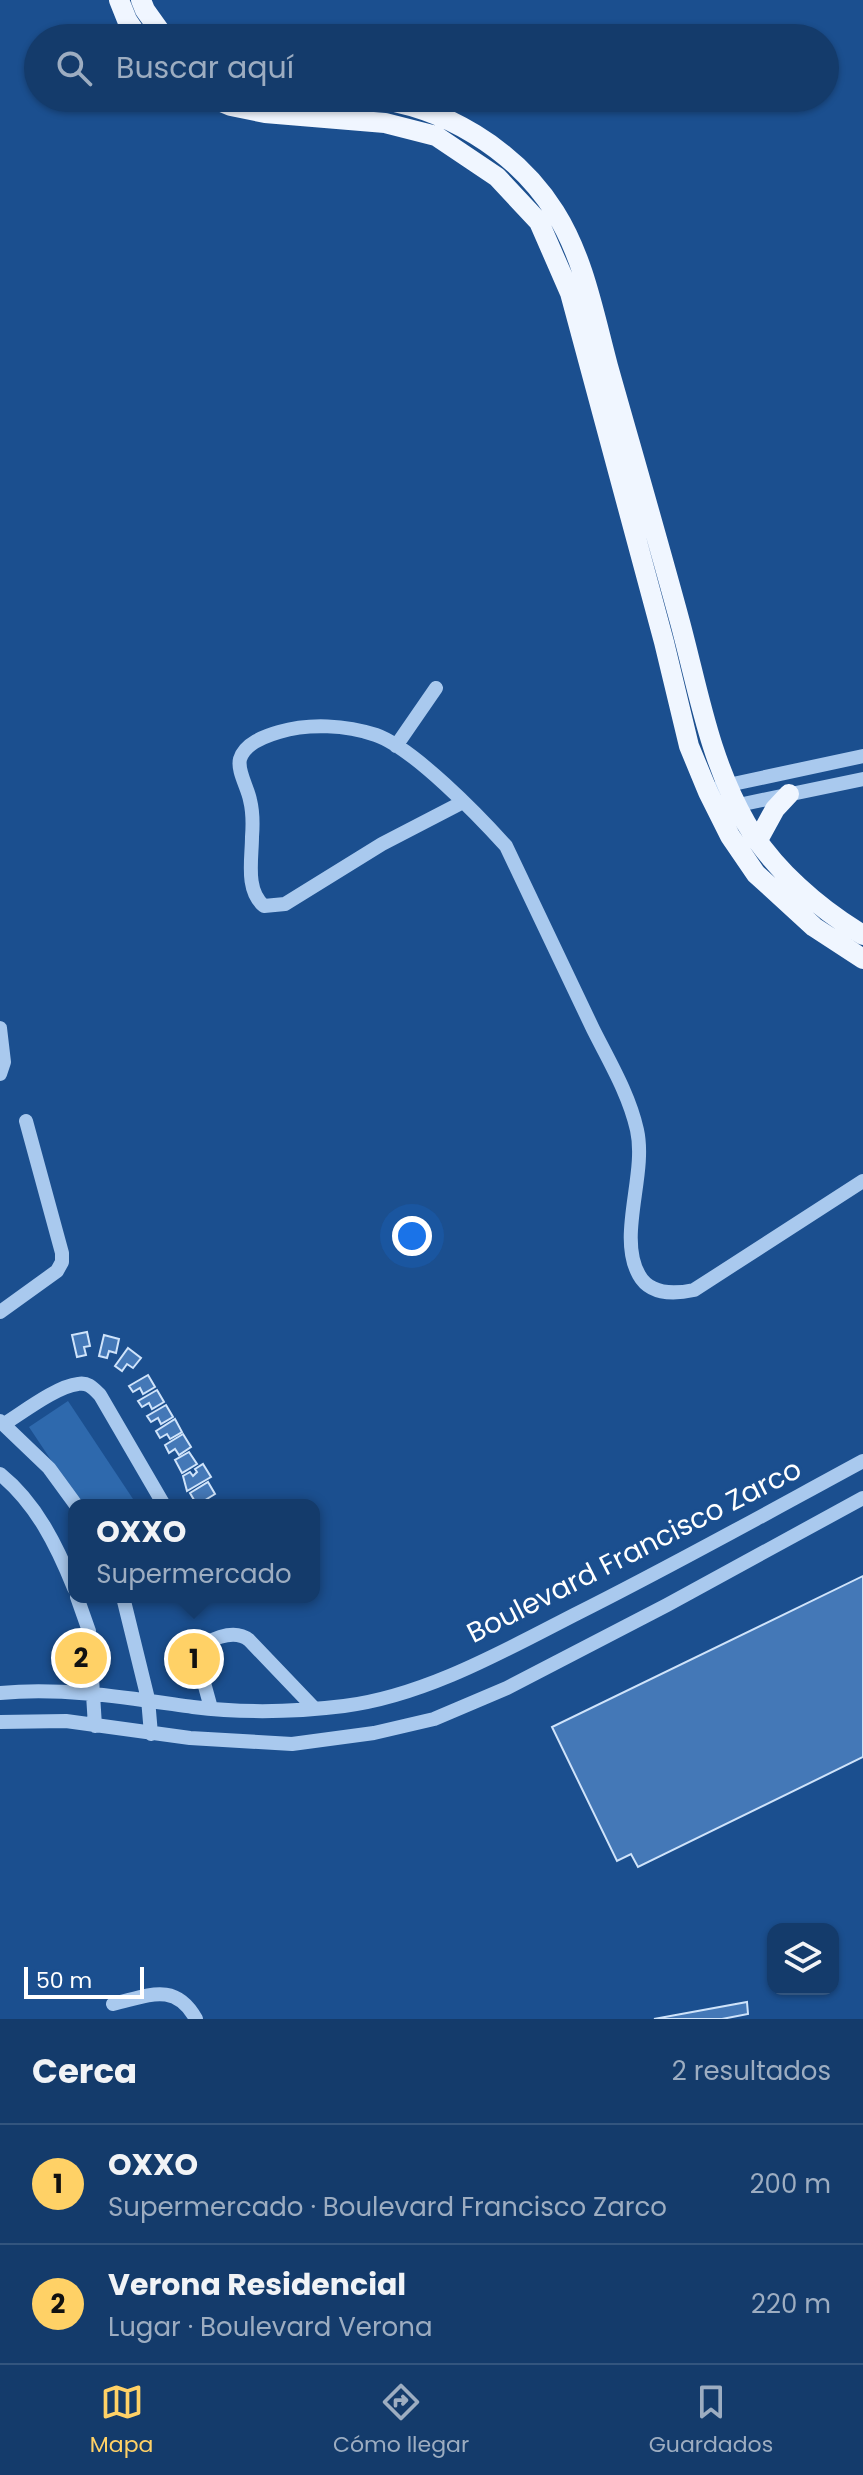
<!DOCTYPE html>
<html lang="es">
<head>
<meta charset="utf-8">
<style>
	body { margin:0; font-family:Poppins,sans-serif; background:#214673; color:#f1f3f6 }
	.controls { position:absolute; right:24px; bottom:24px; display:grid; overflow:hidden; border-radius:16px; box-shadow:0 2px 6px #0004 }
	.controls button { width:72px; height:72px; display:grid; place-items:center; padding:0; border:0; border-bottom:2px solid #33557e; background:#143b6b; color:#f1f3f6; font:40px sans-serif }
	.scale { position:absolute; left:24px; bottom:20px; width:120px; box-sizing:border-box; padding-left:8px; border:4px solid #fff; border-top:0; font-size:22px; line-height:28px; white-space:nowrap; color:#fff; -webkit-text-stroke:6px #1b4f8f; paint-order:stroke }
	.you { position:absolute; left:412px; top:1236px; width:28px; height:28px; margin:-20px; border:6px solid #fff; border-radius:50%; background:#1a73e8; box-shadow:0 0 0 12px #1a73e833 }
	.badge { display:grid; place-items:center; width:52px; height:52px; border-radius:50%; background:#ffd166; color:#111; font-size:26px; font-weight:700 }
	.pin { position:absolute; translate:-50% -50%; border:4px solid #fff; box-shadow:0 2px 8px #0006 }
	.popup { position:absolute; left:68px; top:1499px; width:252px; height:104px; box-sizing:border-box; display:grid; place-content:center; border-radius:16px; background:#143b6b; filter:drop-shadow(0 2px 6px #0005); font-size:26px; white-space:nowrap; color:#9dadc1 }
	.popup b { font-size:30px; color:#f1f3f6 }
	.popup::after { content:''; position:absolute; left:50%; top:100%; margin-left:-16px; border:16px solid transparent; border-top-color:#143b6b }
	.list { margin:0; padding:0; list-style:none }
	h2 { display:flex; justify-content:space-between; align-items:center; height:104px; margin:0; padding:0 32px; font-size:34px }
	h2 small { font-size:26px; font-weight:400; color:#9dadc1 }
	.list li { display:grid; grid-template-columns:52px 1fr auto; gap:24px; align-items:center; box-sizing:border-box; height:120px; padding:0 32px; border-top:2px solid #33557e }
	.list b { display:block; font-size:30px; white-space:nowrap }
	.list p { margin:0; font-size:26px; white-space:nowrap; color:#9dadc1 }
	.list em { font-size:26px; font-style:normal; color:#9dadc1 }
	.icon { flex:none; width:44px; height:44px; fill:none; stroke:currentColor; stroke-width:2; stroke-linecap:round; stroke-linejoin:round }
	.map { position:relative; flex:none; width:863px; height:2019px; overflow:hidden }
	.search { position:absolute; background:#143b6b; box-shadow:0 2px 6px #0004; left:24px; right:24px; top:24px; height:88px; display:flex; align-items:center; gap:20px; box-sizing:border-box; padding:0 28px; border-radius:44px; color:#9dadc1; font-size:30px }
	.sheet { height:344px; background:#143b6b }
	nav { display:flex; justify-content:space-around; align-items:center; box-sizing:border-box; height:112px; border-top:2px solid #33557e; background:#143b6b; font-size:22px; color:#9dadc1 }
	nav a { display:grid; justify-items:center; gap:4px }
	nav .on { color:#ffd166 }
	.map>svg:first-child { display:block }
	.green { fill:#2e69ad }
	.building { fill:#4478b7; stroke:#cfe3fa; stroke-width:2 }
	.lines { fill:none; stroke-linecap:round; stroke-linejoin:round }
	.minor { stroke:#a9c9ee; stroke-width:14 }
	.major { stroke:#f0f6ff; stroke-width:20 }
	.labels { text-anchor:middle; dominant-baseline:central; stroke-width:6; stroke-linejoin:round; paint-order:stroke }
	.street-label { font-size:28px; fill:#fff; stroke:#1b4f8f }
</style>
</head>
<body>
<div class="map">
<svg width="863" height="2019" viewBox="0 0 863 2019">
	<rect width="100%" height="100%" fill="#1b4f8f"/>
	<!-- green -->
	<path class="green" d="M68,1401L137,1505H81L29,1427Z"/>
	<!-- building -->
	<path class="building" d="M87,1332L90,1346L84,1347L86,1355L77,1357L72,1335Z
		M104,1335L119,1339L116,1353L109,1351L107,1358L99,1356Z
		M128,1348L141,1358L133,1368L127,1364L122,1371L115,1366Z
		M148,1375L155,1387L143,1394L140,1388L133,1392L129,1386Z
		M157,1390L164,1402L152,1409L149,1403L142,1407L138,1401Z
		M166,1405L173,1417L161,1424L158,1418L151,1422L147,1416Z
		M175,1419L182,1432L170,1439L167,1434L160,1438L156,1431Z
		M183,1434L191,1447L179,1455L175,1449L169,1453L165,1445Z
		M189,1452L197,1464L182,1473L175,1460Z
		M203,1464L211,1477L187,1491L183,1476L190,1472L193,1476L197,1472L195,1469Z
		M208,1482L215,1494L197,1505L190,1493Z
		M863,1576V1757L638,1867L631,1854L617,1861L552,1727Z
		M747,2002L748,2014L722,2019H654Z"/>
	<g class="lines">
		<!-- minor -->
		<path class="minor" d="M396,746L436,688
			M719,787L863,756
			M463,802L382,844L285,904L264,906C245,890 252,859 252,837C253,824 253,812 250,800C248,788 237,771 240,759C245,743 265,736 279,732C309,723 346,725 376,735C413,748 478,815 506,846C535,907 564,968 593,1029C609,1061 629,1094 637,1130C647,1175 617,1236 639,1275C650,1295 675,1294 694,1290L863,1181
			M729,807L863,779
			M0,1028L4,1062L0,1074
			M0,1312L57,1271L62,1262V1253L26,1121
			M0,1421L49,1468L76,1505
			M4,1424C22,1413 57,1386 78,1384C88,1382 93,1388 100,1395L164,1505
			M0,1474C36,1503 57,1546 74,1588
			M77,1597L89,1631L95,1726
			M123,1597L148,1699L151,1734
			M0,1693C65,1687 129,1698 193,1707C242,1713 295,1712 344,1706C424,1696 504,1651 574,1615C672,1566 767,1513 863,1461
			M211,1708L196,1654C205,1639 234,1628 249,1640L314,1708
			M0,1722L66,1721L190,1738L292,1744L374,1733L434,1719L507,1688L667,1605L863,1498
			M113,2004C148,1996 175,1981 196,2019"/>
		<!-- major -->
		<path class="major" d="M119,0L127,20L139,38
			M141,0L145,10L165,38
			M212,98L231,106L265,113L385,123L436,136L497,177L539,222L570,293L664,642L689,746L708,792L730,836L756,874L814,927L863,959
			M370,98C443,106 515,149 555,212C584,258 594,314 608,366C632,451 657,537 680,622C699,693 709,758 746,823C773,869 818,908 863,935
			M758,840L775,809L789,794"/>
	</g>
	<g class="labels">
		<!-- street labels -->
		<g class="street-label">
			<text transform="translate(634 1551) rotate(-27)">Boulevard Francisco Zarco</text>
		</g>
	</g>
</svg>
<div class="controls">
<button><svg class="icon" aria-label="layers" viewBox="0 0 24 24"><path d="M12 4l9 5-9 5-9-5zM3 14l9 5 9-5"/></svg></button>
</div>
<div class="scale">50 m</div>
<div class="you"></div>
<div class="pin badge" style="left:194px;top:1659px">1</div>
<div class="popup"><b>OXXO</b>Supermercado</div>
<div class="pin badge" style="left:81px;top:1658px">2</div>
<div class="search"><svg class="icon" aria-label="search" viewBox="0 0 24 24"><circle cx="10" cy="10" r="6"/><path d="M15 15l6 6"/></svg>Buscar aquí</div>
</div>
<section class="sheet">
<h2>Cerca<small>2 resultados</small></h2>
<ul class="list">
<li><span class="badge">1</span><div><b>OXXO</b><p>Supermercado · Boulevard Francisco Zarco</p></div><em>200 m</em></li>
<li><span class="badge">2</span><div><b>Verona Residencial</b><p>Lugar · Boulevard Verona</p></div><em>220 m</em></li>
</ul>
</section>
<nav>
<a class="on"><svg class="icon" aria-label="map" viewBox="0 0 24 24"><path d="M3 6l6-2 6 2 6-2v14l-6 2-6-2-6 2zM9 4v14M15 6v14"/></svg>Mapa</a>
<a><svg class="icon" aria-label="directions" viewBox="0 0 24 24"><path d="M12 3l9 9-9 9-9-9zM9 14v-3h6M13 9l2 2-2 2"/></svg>Cómo llegar</a>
<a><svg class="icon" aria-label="saved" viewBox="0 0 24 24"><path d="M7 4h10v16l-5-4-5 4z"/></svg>Guardados</a>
</nav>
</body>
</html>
